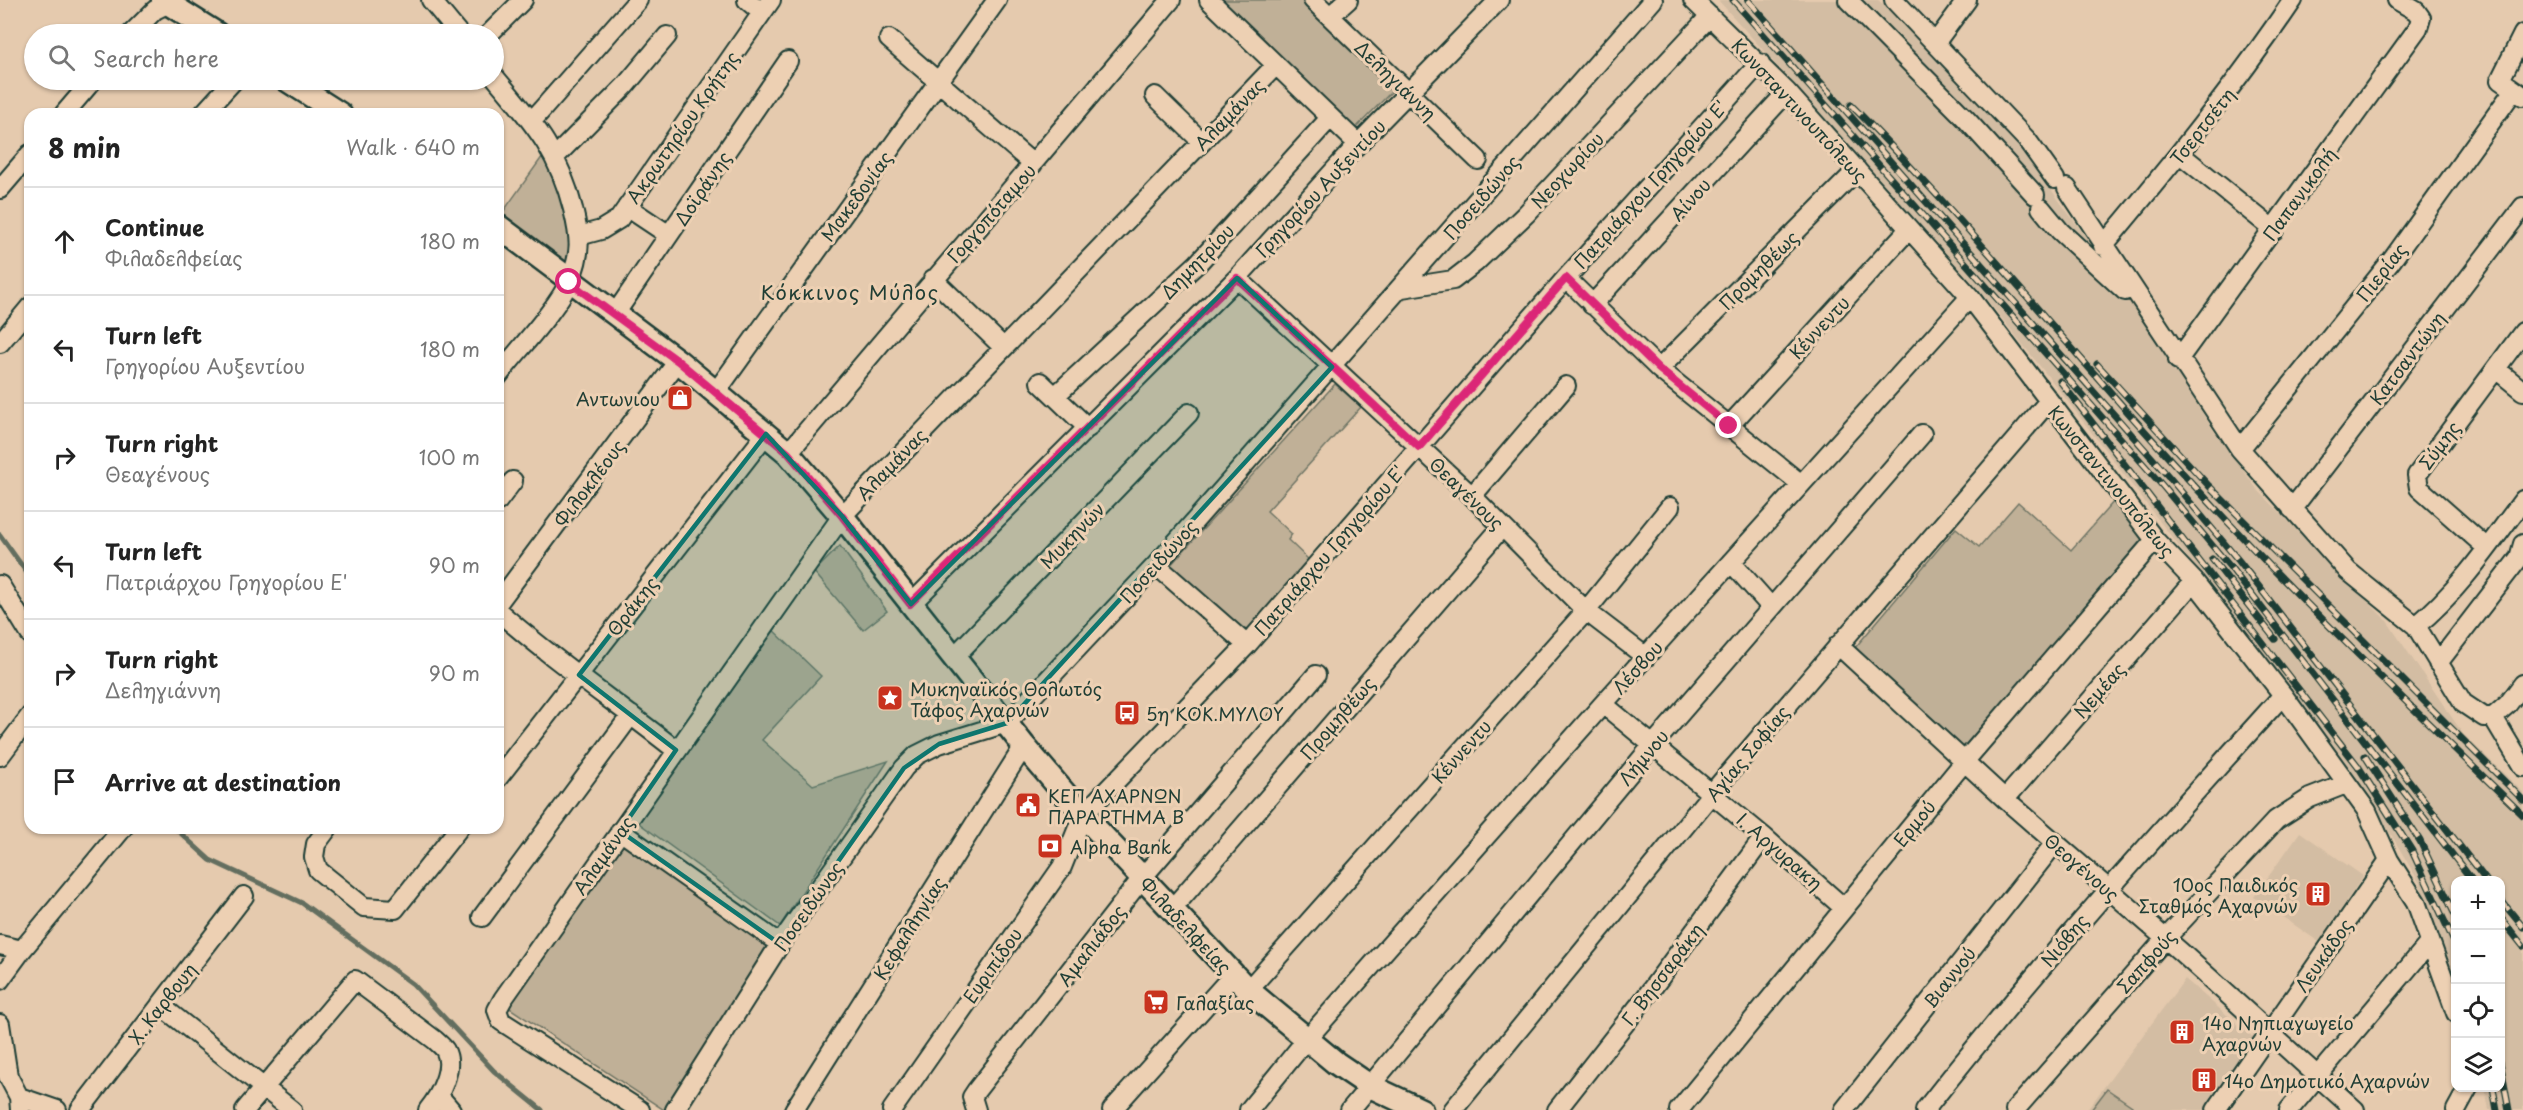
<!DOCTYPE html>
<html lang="en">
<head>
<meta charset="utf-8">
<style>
	body { margin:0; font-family:"Playpen Sans",sans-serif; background:#f2f2f2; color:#222 }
	.controls { position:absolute; right:18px; bottom:18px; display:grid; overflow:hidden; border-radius:12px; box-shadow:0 2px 4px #0004 }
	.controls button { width:54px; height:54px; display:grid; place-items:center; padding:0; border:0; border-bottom:2px solid #e0e0e0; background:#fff; color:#222; font:30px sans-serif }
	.stop { position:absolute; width:18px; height:18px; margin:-14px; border:4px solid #db2777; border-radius:50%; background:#fff }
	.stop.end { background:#db2777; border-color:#fff; box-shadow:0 2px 6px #0008 }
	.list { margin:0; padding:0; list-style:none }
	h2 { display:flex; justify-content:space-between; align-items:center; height:78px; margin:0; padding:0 24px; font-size:26px }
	h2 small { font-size:20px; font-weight:400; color:#767676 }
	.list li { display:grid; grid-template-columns:39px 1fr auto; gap:18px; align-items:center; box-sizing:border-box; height:108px; padding:0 24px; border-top:2px solid #e0e0e0 }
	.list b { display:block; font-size:22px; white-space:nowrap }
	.list p { margin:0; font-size:20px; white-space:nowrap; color:#767676 }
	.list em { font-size:20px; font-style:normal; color:#767676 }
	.icon { flex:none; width:33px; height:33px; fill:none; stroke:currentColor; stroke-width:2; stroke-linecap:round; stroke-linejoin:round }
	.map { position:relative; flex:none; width:2523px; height:1110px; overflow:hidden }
	.search { position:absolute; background:#fff; box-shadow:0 2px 4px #0004; left:24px; top:24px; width:480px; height:66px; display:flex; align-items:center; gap:15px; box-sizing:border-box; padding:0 21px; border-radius:33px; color:#767676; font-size:22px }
	.panel { position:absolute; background:#fff; box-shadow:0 2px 4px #0004; left:24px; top:108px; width:480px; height:726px; border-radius:18px }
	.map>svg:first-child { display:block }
	.built { fill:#d3bda3 }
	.green { fill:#c0b097; stroke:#707666; stroke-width:1.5 }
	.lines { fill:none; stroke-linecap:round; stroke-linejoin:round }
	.stream { stroke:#636e5f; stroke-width:5 }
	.minor-casing { stroke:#1f3d34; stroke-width:22 }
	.major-casing { stroke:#1f3d34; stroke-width:27 }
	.minor { stroke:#edd0b3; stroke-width:18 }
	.major { stroke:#edd0b3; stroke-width:22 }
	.rail-casing { stroke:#1f3d34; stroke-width:7 }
	.rail { stroke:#edd0b3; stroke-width:4.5; stroke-dasharray:14; stroke-linecap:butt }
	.route { stroke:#db2777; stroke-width:8 }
	.marked { fill:#0f766e; fill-opacity:0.2; stroke:#0f766e; stroke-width:4.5; stroke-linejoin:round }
	.labels { text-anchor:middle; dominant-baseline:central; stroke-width:6; stroke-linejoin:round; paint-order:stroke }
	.street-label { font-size:18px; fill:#1f3d34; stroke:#edd0b3 }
	.poi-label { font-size:18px; fill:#1f3d34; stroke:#edd0b3; text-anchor:start }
	.neighbourhood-label { font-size:20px; letter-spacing:1.5px; fill:#1f3d34; stroke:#edd0b3 }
</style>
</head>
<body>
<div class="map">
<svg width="2523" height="1110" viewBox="0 0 2523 1110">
	<rect width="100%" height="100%" fill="#e5caae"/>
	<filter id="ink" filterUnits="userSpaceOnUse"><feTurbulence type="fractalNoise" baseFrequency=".0167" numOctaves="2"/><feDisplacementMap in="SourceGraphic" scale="12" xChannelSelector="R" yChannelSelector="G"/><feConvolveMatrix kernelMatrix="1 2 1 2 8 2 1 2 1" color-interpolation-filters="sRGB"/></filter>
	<g filter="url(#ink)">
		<!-- built -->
		<path class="built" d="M1718,0H1878L1885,6L1979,100L2022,150L2110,270L2214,431L2257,489L2387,621L2463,734L2523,792V1110H2489L2485,1088H2500V880H2456L2455,977L2419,882L2379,814L2332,746L2059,390L1980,291Z
			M2300,832L2363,876L2319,942L2254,897Z
			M2185,979L2256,1040L2207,1110H2087Z"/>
		<!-- green -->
		<path class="green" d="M1219,0H1303L1395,88L1354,130Z
			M545,153L562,187L574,238L568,271L498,219Z
			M1335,384L1361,407L1267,511L1292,534L1288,540L1309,560L1242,637L1168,568Z
			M2115,500L2145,537L1963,749L1854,649L1956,528L1979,547L2018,502L2071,550Z
			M840,546L887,611L863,630L814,572Z
			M770,627L821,676L762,740L813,785L888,761L780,926L632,818Z
			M620,839L769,945L664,1110L502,1003Z
			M2107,1089L2132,1106L2130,1110H2091Z"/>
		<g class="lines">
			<!-- stream -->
			<path class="stream" d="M0,535L30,577
				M175,828L210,860L302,903L413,984L494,1071L542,1110"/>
			<!-- minor casing -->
			<g class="minor-casing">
				<path id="minor" d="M431,0L459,34
					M747,0L762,13
					M1209,0L1358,144
					M1313,0L1478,160
					M1693,0L1787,92L1970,297L2155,540L2194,581L2283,695L2367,811L2389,860L2416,902L2456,1013
					M1848,0L1965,118L2035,195
					M1894,0L2027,140L2055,179
					M1330,16L1348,0
					M131,34L155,10L175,0
					M489,34L523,0
					M2523,34L2500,80L2523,96
					M889,39L1033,164
					M1936,42L1967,0
					M494,76C532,122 558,149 573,209C580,238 582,252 570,280C558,308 517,351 498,376
					M1155,96L1202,142
					M64,114L93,80
					M203,114L234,80
					M532,121L638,0
					M2180,154L2274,230
					M556,156L625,86L667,36
					M2067,188L2240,449L2348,571L2416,626L2463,703L2484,717H2493
					M0,189L30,154
					M627,207L669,235
					M2041,208L2060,231L2125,291
					M579,236L601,230L619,219L771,0
					M2103,246C2170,166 2235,86 2293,0
					M1237,278L1472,496L1586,611L1646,657
					M1566,278L1659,369L1801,484
					M933,279L1003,347
					M1402,288L1453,280L1475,263L1526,214L1710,16
					M1592,305L1787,92
					M615,314L788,61
					M0,343L30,307
					M2178,360L2418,28L2421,18L2416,11L2397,0
					M1659,369L1857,170
					M2496,369L2523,391
					M1040,382L1088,428
					M716,392L997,0
					M1055,396L1198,263L1330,118
					M1729,426L1909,229
					M2240,449L2392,260L2514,90
					M788,453L1171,0
					M1472,496L1566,386
					M498,501L513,481
					M2292,509L2523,207
					M2487,548L2419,488L2417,475L2523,332
					M1731,562L1771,607
					M1156,565L1247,645
					M0,585L30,634
					M498,603L678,361
					M911,604L1237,278L1358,144L1499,0
					M498,611C554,661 617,703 676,750
					M2416,626C2458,592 2491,543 2523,500
					M1838,645L2005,799L2182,953L2355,1110
					M954,657L1189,413
					M2438,663L2519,558L2523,544
					M1603,704L1764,837L1844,908
					M2493,717L2523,767
					M2493,717L2508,704L2523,684
					M0,756L30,716
					M498,778L766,434
					M2005,799L2194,581
					M328,828L316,844L314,857L318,870L364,907L395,909L459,828
					M620,831L780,944
					M1172,909L1502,527
					M482,917L631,715
					M0,945L22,950
					M0,980L22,950L123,828
					M1248,990L1586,611L1670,507
					M160,1005L292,1110
					M0,1024L8,1076L19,1097L20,1110
					M439,1096L451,1110
					M19,1097L57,1110
					M80,1110L244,896
					M245,1110L355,980L435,1040C438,1043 443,1047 445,1050C455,1068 439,1097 428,1110
					M640,1110L501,1021L497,1010L503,999L842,516L1276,65
					M675,1110L780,944L904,768L917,755L939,744L1007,723L1156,565L1653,0
					M794,1110L1024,746
					M892,1110L1062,867L1083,815L1247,645L1566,278L1760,63
					M976,1110L972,1097L976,1091L1142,878L1316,675
					M1112,1110L1233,975
					M1249,1110L1306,1040L1603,704L1970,297
					M1350,1110L1652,746L1922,434
					M1453,1110L1712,793L2048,402
					M1557,1110L1645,998L1764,837
					M1679,1110L1964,762L2155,540
					M1844,1110L2055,843
					M1925,1110C2038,966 2160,831 2283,695
					M2015,1110L2165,939L2276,820L2310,798L2346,784
					M2216,1110L2389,860
					M2289,1110L2430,942
					M2456,1110L2468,1088"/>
			</g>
			<!-- major casing -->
			<g class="major-casing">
				<path id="major" d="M163,0L217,34
					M287,80L340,114
					M498,226L678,361L788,453L842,516L1024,746L1083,815L1248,990L1336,1063L1370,1086L1421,1110"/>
			</g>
			<!-- minor -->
			<use href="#minor" class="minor"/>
			<!-- major -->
			<use href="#major" class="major"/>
			<!-- rail casing -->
			<g class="rail-casing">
				<path id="rail" d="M1733,0L2161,484L2231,568L2472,880
					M1748,0L2169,477L2239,561L2486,880
					M1851,105C1974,228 2082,365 2200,492C2303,604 2414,709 2523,815
					M2097,364L2209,486L2523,800
					M2060,381L2358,766L2412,851L2456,946
					M2212,559L2275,639
					M2365,756L2420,841L2456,917
					M2500,899L2523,927
					M2500,917L2523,946
					M2500,1062L2509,1110
					M2493,1088L2497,1110"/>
			</g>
			<!-- rail -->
			<use href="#rail" class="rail"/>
		</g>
	</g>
	<g class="lines" filter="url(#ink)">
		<!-- route -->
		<path class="route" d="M569,282L678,361L788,453L842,516L910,604L1237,278L1419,447L1566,278L1659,369L1729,426"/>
	</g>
	<!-- marked area -->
	<path class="marked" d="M1237,278L1332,367L1007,723L939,744L904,768L780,944L620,831L676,750L579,675L766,434L842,516L911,604Z"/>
	<!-- icons -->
	<defs>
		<g id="shop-square" transform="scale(1.35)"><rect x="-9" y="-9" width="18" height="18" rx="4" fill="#c8321e" stroke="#edd0b3"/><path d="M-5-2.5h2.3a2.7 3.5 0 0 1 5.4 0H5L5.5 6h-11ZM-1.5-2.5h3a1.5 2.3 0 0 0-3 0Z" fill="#fff"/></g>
		<g id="sight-square" transform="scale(1.35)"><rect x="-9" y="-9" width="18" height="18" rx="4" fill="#c8321e" stroke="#edd0b3"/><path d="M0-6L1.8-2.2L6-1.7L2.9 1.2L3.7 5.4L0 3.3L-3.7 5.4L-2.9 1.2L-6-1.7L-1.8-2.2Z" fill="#fff"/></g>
		<g id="bus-square" transform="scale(1.35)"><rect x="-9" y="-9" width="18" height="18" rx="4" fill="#c8321e" stroke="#edd0b3"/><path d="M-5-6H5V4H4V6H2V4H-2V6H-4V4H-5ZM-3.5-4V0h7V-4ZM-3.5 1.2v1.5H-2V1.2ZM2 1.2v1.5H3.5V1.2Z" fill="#fff"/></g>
		<g id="civic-square" transform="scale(1.35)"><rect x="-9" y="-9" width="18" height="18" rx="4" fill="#c8321e" stroke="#edd0b3"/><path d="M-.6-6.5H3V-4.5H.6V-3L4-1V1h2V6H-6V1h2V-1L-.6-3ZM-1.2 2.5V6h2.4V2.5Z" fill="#fff"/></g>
		<g id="bank-square" transform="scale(1.35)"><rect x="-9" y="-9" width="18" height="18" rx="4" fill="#c8321e" stroke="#edd0b3"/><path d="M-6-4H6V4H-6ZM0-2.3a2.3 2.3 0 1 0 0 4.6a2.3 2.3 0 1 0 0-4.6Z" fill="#fff"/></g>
		<g id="building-square" transform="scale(1.35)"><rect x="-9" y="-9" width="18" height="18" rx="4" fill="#c8321e" stroke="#edd0b3"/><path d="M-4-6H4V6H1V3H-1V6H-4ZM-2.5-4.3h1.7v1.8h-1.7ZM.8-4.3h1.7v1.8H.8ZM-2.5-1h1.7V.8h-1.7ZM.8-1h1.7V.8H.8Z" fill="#fff"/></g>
		<g id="supermarket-square" transform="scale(1.35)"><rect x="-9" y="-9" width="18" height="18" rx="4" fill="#c8321e" stroke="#edd0b3"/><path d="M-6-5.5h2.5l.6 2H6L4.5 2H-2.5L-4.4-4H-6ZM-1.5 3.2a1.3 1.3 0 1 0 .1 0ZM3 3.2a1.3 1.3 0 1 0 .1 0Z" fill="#fff"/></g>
	</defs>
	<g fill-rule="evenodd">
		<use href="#shop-square" x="680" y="398"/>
		<use href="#sight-square" x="890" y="698"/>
		<use href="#bus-square" x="1127" y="713"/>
		<use href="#civic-square" x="1028" y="805"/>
		<use href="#bank-square" x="1050" y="846"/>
		<use href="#building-square" x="2318" y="894"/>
		<use href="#supermarket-square" x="1156" y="1002"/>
		<use href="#building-square" x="2182" y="1032"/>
		<use href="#building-square" x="2204" y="1080"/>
	</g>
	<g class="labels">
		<!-- street labels -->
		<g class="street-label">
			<text transform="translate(1396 80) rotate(44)">Δεληγιάννη</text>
			<text transform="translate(1800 110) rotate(47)">Κωνσταντινουπόλεως</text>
			<text transform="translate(1229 114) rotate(-46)">Αλαμάνας</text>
			<text transform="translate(2202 126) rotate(-52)">Τσερτσέτη</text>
			<text transform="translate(682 127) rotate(-55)">Ακρωτηρίου Κρήτης</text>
			<text transform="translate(1567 170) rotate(-47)">Νεοχωρίου</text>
			<text transform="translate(1650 184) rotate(-48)">Πατριάρχου Γρηγορίου E'</text>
			<text transform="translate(702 188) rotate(-56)">Δοϊράνης</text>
			<text transform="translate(1320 188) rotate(-47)">Γρηγορίου Αυξεντίου</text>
			<text transform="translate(2299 194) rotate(-54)">Παπανικολή</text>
			<text transform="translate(856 196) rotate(-54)">Μακεδονίας</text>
			<text transform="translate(1481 197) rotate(-49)">Ποσειδώνος</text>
			<text transform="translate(1690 199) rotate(-48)">Αίνου</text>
			<text transform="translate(991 213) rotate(-49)">Γοργοπόταμου</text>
			<text transform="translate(1197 261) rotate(-46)">Δημητρίου</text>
			<text transform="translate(1758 270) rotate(-45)">Προμηθέως</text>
			<text transform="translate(2381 272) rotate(-52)">Πιερίας</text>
			<text transform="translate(1819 327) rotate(-47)">Κέννεντυ</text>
			<text transform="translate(2407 358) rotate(-53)">Κατσαντώνη</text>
			<text transform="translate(2439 445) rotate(-53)">Σύμης</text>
			<text transform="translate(891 464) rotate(-46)">Αλαμάνας</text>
			<text transform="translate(2112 481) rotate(51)">Κωνσταντινουπόλεως</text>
			<text transform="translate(589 483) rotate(-53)">Φιλοκλέους</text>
			<text transform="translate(1467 493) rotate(44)">Θεαγένους</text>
			<text transform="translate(1072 535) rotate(-46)">Μυκηνών</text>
			<text transform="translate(1329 550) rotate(-49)">Πατριάρχου Γρηγορίου E'</text>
			<text transform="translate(1158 561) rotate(-48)">Ποσειδώνος</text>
			<text transform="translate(632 606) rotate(-52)">Θράκης</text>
			<text transform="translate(1637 667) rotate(-48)">Λέσβου</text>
			<text transform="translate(2099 690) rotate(-49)">Νεμέας</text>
			<text transform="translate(1337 718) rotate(-49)">Προμηθέως</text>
			<text transform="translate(1461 751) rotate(-48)">Κέννεντυ</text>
			<text transform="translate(1747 753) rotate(-50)">Αγίας Σοφίας</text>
			<text transform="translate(1643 757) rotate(-50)">Λήμνου</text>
			<text transform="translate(1914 823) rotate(-51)">Ερμού</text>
			<text transform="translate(1780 851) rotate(41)">Ι. Αργυρακη</text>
			<text transform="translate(603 855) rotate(-55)">Αλαμάνας</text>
			<text transform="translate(2082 867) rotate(41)">Θεογένους</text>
			<text transform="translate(808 906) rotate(-55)">Ποσειδώνος</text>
			<text transform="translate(1186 925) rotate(47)">Φιλαδελφείας</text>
			<text transform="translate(909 928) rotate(-58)">Κεφαλληνίας</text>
			<text transform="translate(2064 940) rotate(-50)">Νιόβης</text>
			<text transform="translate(1091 945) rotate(-52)">Αμαλιάδος</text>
			<text transform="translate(2323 955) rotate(-55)">Λευκάδος</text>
			<text transform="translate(2146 961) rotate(-48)">Σαπφούς</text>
			<text transform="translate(992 965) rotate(-55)">Ευριπίδου</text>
			<text transform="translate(1662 974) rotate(-53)">Γ. Βησσαράκη</text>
			<text transform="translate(1949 977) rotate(-52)">Βιαννού</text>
			<text transform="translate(162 1003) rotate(-52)">Χ. Καρβουη</text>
		</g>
		<!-- poi labels -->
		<g class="poi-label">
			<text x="660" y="398" text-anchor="end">Αντωνιου</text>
			<text x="910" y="688">Μυκηναϊκός Θολωτός<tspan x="910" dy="21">Τάφος Αχαρνών</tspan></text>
			<text x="1146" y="713">5η ΚΟΚ.ΜΥΛΟΥ</text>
			<text x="1048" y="795">ΚΕΠ ΑΧΑΡΝΩΝ<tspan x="1048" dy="21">ΠΑΡΑΡΤΗΜΑ Β</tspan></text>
			<text x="1070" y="846">Alpha Bank</text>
			<text x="2298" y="884" text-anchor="end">10ος Παιδικός<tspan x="2298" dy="21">Σταθμός Αχαρνών</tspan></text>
			<text x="1176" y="1002">Γαλαξίας</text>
			<text x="2202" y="1022">14ο Νηπιαγωγείο<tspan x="2202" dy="21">Αχαρνών</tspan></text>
			<text x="2224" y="1080">14ο Δημοτικό Αχαρνών</text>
		</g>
		<!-- neighbourhood labels -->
		<g class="neighbourhood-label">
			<text x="850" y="292">Κόκκινος Μύλος</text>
		</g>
	</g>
</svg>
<div class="controls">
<button>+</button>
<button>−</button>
<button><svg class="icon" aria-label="locate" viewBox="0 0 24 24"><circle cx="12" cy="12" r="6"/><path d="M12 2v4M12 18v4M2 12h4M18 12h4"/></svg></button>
<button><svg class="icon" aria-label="layers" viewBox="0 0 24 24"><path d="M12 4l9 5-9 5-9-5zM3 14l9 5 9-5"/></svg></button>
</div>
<div class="stop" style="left:569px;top:282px"></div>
<div class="stop end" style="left:1729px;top:426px"></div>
<div class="search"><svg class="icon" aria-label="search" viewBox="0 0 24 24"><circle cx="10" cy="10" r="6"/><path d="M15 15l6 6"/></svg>Search here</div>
<section class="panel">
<h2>8 min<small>Walk · 640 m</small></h2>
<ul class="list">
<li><svg class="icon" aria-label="ahead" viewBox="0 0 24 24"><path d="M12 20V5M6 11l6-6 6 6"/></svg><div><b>Continue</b><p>Φιλαδελφείας</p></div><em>180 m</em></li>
<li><svg class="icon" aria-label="left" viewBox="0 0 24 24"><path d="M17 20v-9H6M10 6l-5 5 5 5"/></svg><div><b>Turn left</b><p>Γρηγορίου Αυξεντίου</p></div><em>180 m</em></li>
<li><svg class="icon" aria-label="right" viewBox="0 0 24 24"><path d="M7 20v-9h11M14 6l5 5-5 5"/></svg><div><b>Turn right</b><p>Θεαγένους</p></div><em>100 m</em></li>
<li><svg class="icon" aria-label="left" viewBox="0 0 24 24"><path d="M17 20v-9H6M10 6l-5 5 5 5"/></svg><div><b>Turn left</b><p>Πατριάρχου Γρηγορίου E'</p></div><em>90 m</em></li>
<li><svg class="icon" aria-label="right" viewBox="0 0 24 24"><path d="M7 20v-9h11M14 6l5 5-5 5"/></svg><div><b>Turn right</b><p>Δεληγιάννη</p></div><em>90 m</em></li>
<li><svg class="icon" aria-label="arrive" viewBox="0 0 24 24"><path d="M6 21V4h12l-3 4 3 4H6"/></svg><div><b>Arrive at destination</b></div></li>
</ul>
</section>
</div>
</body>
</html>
